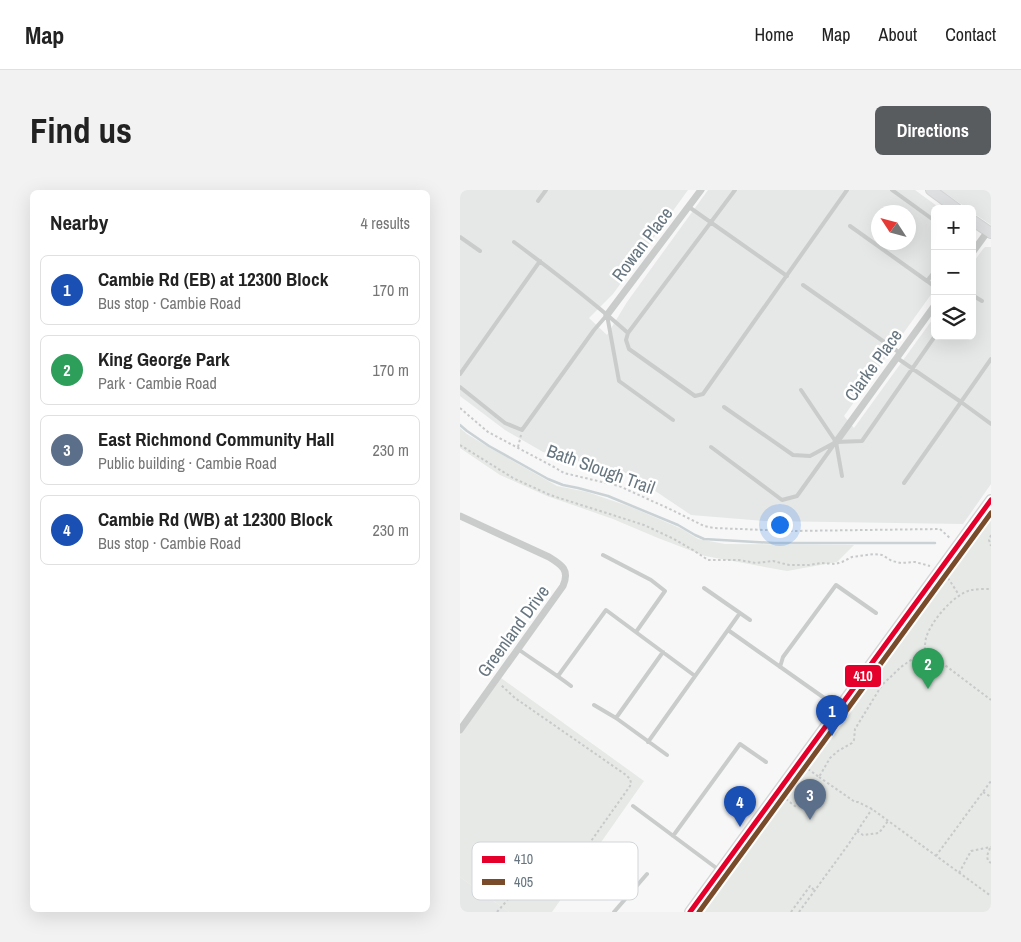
<!DOCTYPE html>
<html lang="en">
<head>
<meta charset="utf-8">
<style>
	body { margin:0; font-family:"Archivo Narrow",sans-serif; background:#f2f2f2; color:#222 }
	.controls { position:absolute; right:15px; top:15px; display:grid; overflow:hidden; border-radius:8px; box-shadow:0 5px 20px #0002 }
	.controls button { width:45px; height:45px; display:grid; place-items:center; padding:0; border:0; border-bottom:1px solid #e0e0e0; background:#fff; color:#222; font:25px sans-serif }
	.compass { position:absolute; left:411px; top:15px; width:45px; height:45px; border-radius:50%; background:#fff; box-shadow:0 5px 20px #0002; rotate:306deg }
	.you { position:absolute; left:319px; top:334px; width:18px; height:18px; margin:-12px; border:4px solid #fff; border-radius:50%; background:#1a73e8; box-shadow:0 0 0 8px #1a73e833 }
	.badge { display:grid; place-items:center; width:32px; height:32px; border-radius:50%; background:#585c5f; color:#fff; font-size:16px; font-weight:700 }
	.pin { position:absolute; translate:-50% -41px; filter:drop-shadow(0 1px 2px #0008) }
	.pin::after { content:''; position:absolute; top:26px; width:18px; height:15px; background:inherit; clip-path:polygon(0 0,100% 0,50% 100%) }
	.list { margin:0; padding:0; list-style:none }
	h2 { display:flex; justify-content:space-between; align-items:center; height:65px; margin:0; padding:0 20px; font-size:21px }
	h2 small { font-size:16px; font-weight:400; color:#767676 }
	.list li { display:grid; grid-template-columns:32px 1fr auto; gap:15px; align-items:center; box-sizing:border-box; height:70px; margin:0 10px 10px; padding:0 10px; border:1px solid #e0e0e0; border-radius:8px }
	.list b { display:block; font-size:19px; white-space:nowrap }
	.list p { margin:0; font-size:16px; white-space:nowrap; color:#767676 }
	.list em { font-size:16px; font-style:normal; color:#767676 }
	.icon { flex:none; width:28px; height:28px; fill:none; stroke:currentColor; stroke-width:2; stroke-linecap:round; stroke-linejoin:round }
	.map { position:relative; flex:none; width:531px; height:722px; overflow:hidden; border-radius:8px }
	header { display:flex; align-items:center; gap:30px; box-sizing:border-box; height:70px; padding:0 25px; background:#fff; border-bottom:1px solid #e0e0e0 }
	header strong { font-size:24px }
	nav { display:flex; gap:28px; margin-inline-start:auto; font-size:18px }
	.intro { display:flex; align-items:center; justify-content:space-between; box-sizing:border-box; height:120px; padding:0 30px }
	h1 { margin:0; font-size:35px }
	.button { padding:12px 22px; border-radius:8px; background:#585c5f; color:#fff; font-size:18px; font-weight:700 }
	main { display:flex; gap:30px; padding:0 30px }
	aside { flex:1; background:#fff; border-radius:8px; box-shadow:0 5px 20px #0002 }
	.map>svg:first-child { display:block }
	.built { fill:#e6e7e7; fill-rule:evenodd }
	.green { fill:#e6e9e5 }
	.lines { fill:none; stroke-linecap:round; stroke-linejoin:round }
	.stream { stroke:#cad2d5; stroke-width:2.5 }
	.secondary-casing { stroke:#d3d4d5; stroke-width:12 }
	.path { stroke:#c8c9ca; stroke-width:2; stroke-dasharray:2.5 2.5; stroke-linecap:butt }
	.lane { stroke:#cacccc; stroke-width:4 }
	.street { stroke:#cacccc; stroke-width:7 }
	.secondary { stroke:#dedfe0; stroke-width:10 }
	.bus-1-casing { stroke:#fff; stroke-width:9 }
	.bus-2-casing { stroke:#fff; stroke-width:9 }
	.bus-1 { stroke:#e4002b; stroke-width:5 }
	.bus-2 { stroke:#7a4b2a; stroke-width:5 }
	.labels { text-anchor:middle; dominant-baseline:central; stroke-width:5; stroke-linejoin:round; paint-order:stroke }
	.street-label { font-size:18px; fill:#66757f; stroke:#fff }
	.key { fill:#fff; stroke:#d1d6d9; stroke-width:1 }
	.key-label { font-size:14px; fill:#66757f }
	.line-badge { stroke:#fff; stroke-width:2 }
	.badge-label { font-size:14px; text-anchor:middle; font-weight:bold; fill:#fff }
</style>
</head>
<body>
<header>
<strong>Map</strong>
<nav><a>Home</a><a>Map</a><a>About</a><a>Contact</a></nav>
</header>
<div class="intro"><h1>Find us</h1><a class="button">Directions</a></div>
<main>
<aside>
<h2>Nearby<small>4 results</small></h2>
<ul class="list">
<li><span class="badge" style="background:#1a4fb4">1</span><div><b>Cambie Rd (EB) at 12300 Block</b><p>Bus stop · Cambie Road</p></div><em>170 m</em></li>
<li><span class="badge" style="background:#2e9e5b">2</span><div><b>King George Park</b><p>Park · Cambie Road</p></div><em>170 m</em></li>
<li><span class="badge" style="background:#5c6f8a">3</span><div><b>East Richmond Community Hall</b><p>Public building · Cambie Road</p></div><em>230 m</em></li>
<li><span class="badge" style="background:#1a4fb4">4</span><div><b>Cambie Rd (WB) at 12300 Block</b><p>Bus stop · Cambie Road</p></div><em>230 m</em></li>
</ul>
</aside>
<div class="map">
<svg width="531" height="722" viewBox="0 0 531 722">
	<rect width="100%" height="100%" fill="#f7f7f7"/>
	<!-- built -->
	<path class="built" d="M0,0H228L153,104L129,128L147,145L167,112L248,0H455L481,19H475V99L384,226L394,238L475,126V146H512V74L523,59L525,57H531V294L503,334L305,331L231,325L170,284L83,262L45,240L0,206ZM418,22H448V52H418Z
		M481,0H531V35L512,22V19H508Z
		M0,687L49,722H0Z"/>
	<!-- green -->
	<path class="green" d="M0,238L7,244L30,258L97,296L127,302L171,317L222,339L238,349L265,354L394,355L377,372L327,381L245,366L198,348L153,329L87,306L40,285L0,258Z
		M531,326V722H241Z
		M41,488L184,591L92,722H49L0,687V545Z"/>
	<g class="lines">
		<!-- stream -->
		<path class="stream" d="M0,235L7,241L29,256L88,289L103,295L118,298L148,306L218,335L235,345L244,349L314,353H475"/>
		<!-- secondary casing -->
		<g class="secondary-casing">
			<path id="secondary" d="M471,0L497,19
				M512,30L531,43
				M230,722L531,310"/>
		</g>
		<!-- path -->
		<path class="path" d="M0,218L28,242L94,277L104,283L159,296L212,320L244,336L254,338L331,341L480,339L491,349
			M0,255L53,288L90,305L184,335L214,349L233,360L248,370H279L296,373L313,371L329,375H349L361,373L375,374L382,372L392,367L414,364L422,365L432,371L441,373L455,372L470,376
			M58,257L61,245
			M531,345L529,350L531,356
			M488,388L499,405
			M465,460C465,456 465,452 466,448C471,431 494,404 511,400C517,399 525,399 531,399
			M348,579L359,587L370,568L378,561L392,553L394,550L395,539L422,495L441,477L465,460L531,510
			M359,587L395,612H398L412,619L531,706
			M523,602L531,607
			M326,609L336,617
			M397,641L403,645L419,643L428,631
			M530,658L527,666L528,671L531,673
			M476,666L531,591
			M499,683L511,661L531,657
			M37,722L58,698L129,654L170,596L171,593L170,589L166,585L55,508L41,495
			M331,722L350,696L354,700
			M339,722L388,655L412,619"/>
		<!-- lane -->
		<path class="lane" d="M275,0L168,143L166,150L169,159L235,206L243,204L387,0
			M432,0L475,31
			M78,11L86,0
			M229,17L327,86
			M390,36L467,91
			M0,47L20,61
			M54,52C93,81 132,111 168,143
			M475,81L467,91L475,97
			M343,95L440,163
			M512,105L522,111
			M147,125L159,191L213,230
			M437,168L501,212L444,293
			M531,169L501,212L531,234
			M0,184L80,71
			M0,197L45,233L62,240L134,140L147,125
			M341,200L376,252L382,286
			M264,217L333,265L350,266L376,252L402,251L475,146
			M251,257L322,310L337,306L375,253
			M143,365L191,390L205,401L176,442
			M244,398L290,430
			M268,440L377,517
			M58,459C76,472 94,483 111,496
			M320,477L323,467L376,395L416,423
			M98,486L146,420L235,486
			M134,515L156,528L207,565
			M156,528L203,462
			M188,552L280,423
			M173,616L259,680
			M213,646L280,554L306,572
			M137,684L167,707L154,722
			M167,707L187,684"/>
		<!-- street -->
		<path class="street" d="M512,63L528,41
			M147,125L241,0
			M376,252L475,115
			M0,326L89,367C102,375 110,380 103,396L0,540"/>
		<!-- secondary -->
		<use href="#secondary" class="secondary"/>
		<!-- bus-1 casing -->
		<g class="bus-1-casing">
			<path id="bus-1" d="M230,722L531,310"/>
		</g>
		<!-- bus-2 casing -->
		<g class="bus-2-casing">
			<path id="bus-2" d="M239,722L531,323"/>
		</g>
		<!-- bus-1 -->
		<use href="#bus-1" class="bus-1"/>
		<!-- bus-2 -->
		<use href="#bus-2" class="bus-2"/>
	</g>
	<g class="labels">
		<!-- street labels -->
		<g class="street-label">
			<text transform="translate(182 54) rotate(-53)">Rowan Place</text>
			<text transform="translate(413 175) rotate(-54)">Clarke Place</text>
			<text transform="translate(141 279) rotate(20)">Bath Slough Trail</text>
			<text transform="translate(53 441) rotate(-54)">Greenland Drive</text>
		</g>
	</g>
	<!-- legend -->
	<rect x="12" y="652" width="166" height="58" rx="8" class="key"/>
	<rect x="22" y="666" width="23" height="7" fill="#e4002b"/>
	<rect x="22" y="689" width="23" height="6" fill="#7a4b2a"/>
	<g class="key-label">
		<text x="54" y="674">410</text>
		<text x="54" y="697">405</text>
	</g>
	<rect class="line-badge" x="384" y="474" width="38" height="24" rx="5" fill="#e4002b"/>
	<g class="badge-label">
		<text x="403" y="491">410</text>
	</g>
</svg>
<div class="controls">
<button>+</button>
<button>−</button>
<button><svg class="icon" aria-label="layers" viewBox="0 0 24 24"><path d="M12 4l9 5-9 5-9-5zM3 14l9 5 9-5"/></svg></button>
</div>
<svg class="compass" viewBox="-18 -18 36 36"><path d="M0-13l5 13h-10z" fill="#e53935"/><path d="M0 13l5-13h-10z" fill="#767676"/></svg>
<div class="you"></div>
<div class="pin badge" style="left:372px;top:546px;background:#1a4fb4">1</div>
<div class="pin badge" style="left:468px;top:499px;background:#2e9e5b">2</div>
<div class="pin badge" style="left:350px;top:630px;background:#5c6f8a">3</div>
<div class="pin badge" style="left:280px;top:637px;background:#1a4fb4">4</div>
</div>
</main>
</body>
</html>
